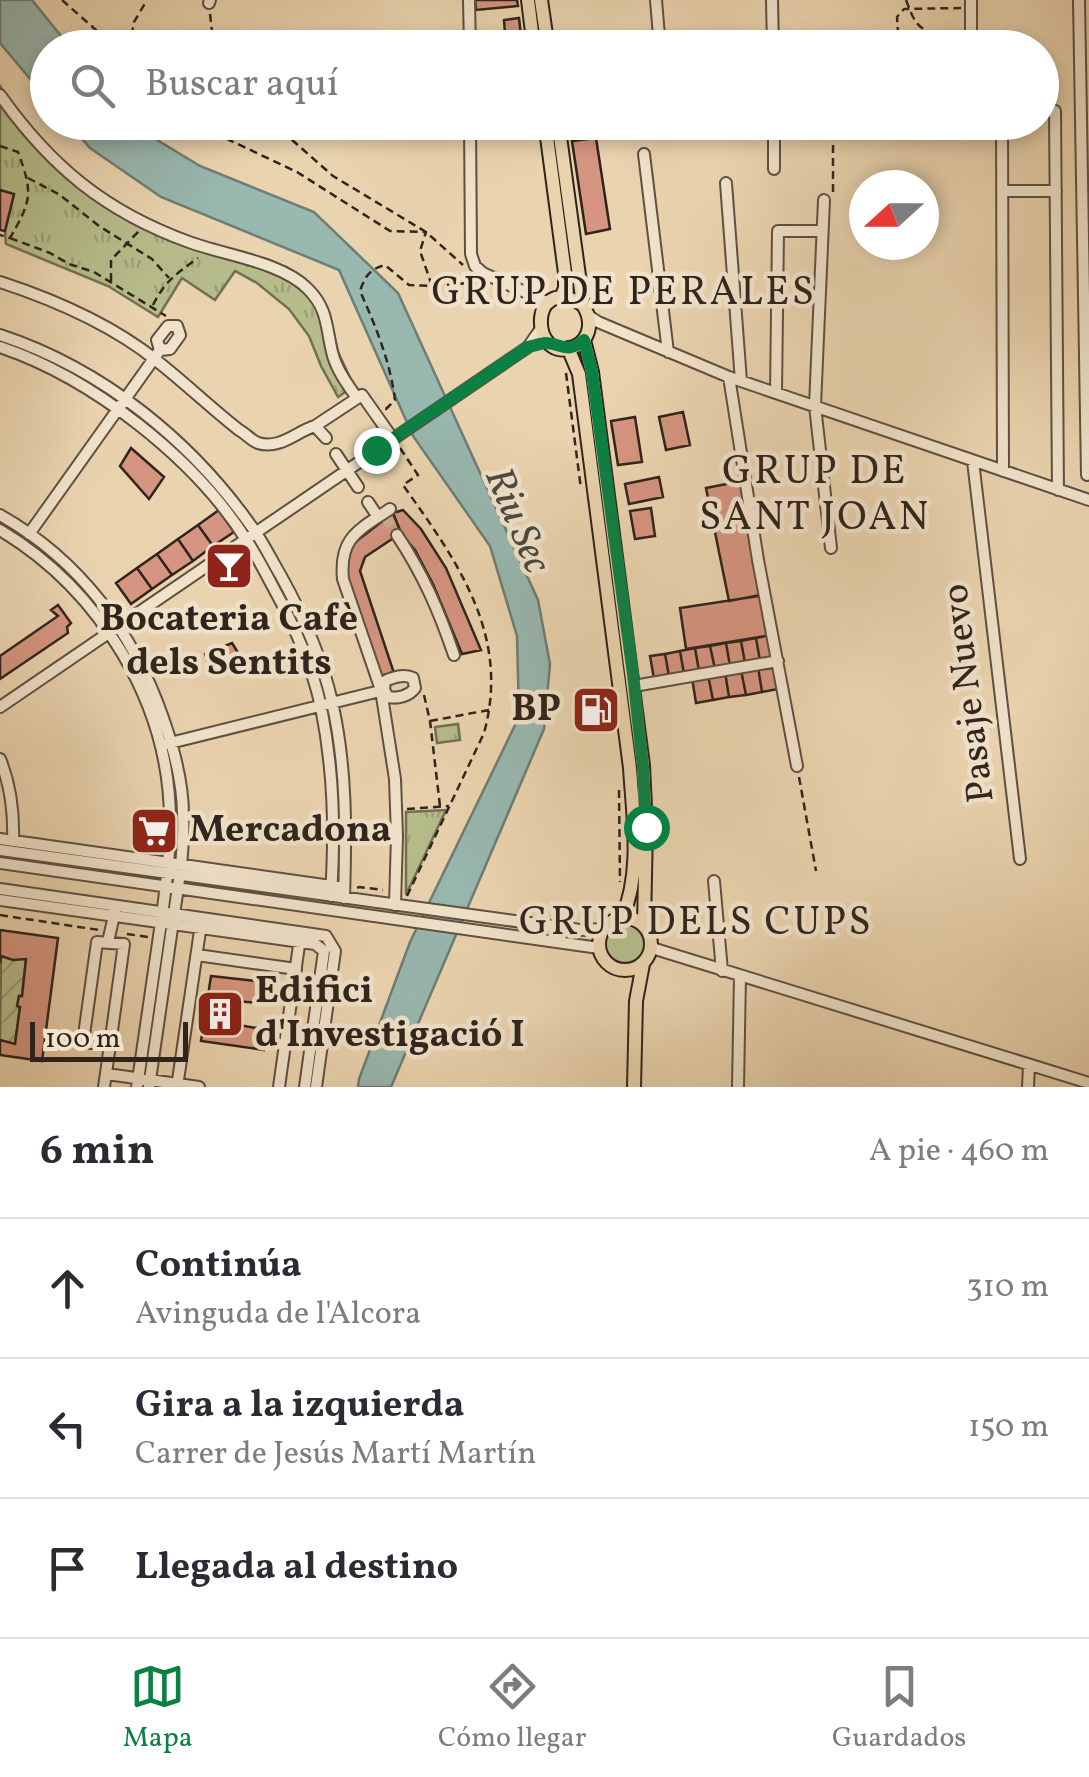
<!DOCTYPE html>
<html lang="es">
<head>
<meta charset="utf-8">
<style>
	body { margin:0; font-family:Vollkorn,serif; background:#f2f2f3; color:#2b2b33 }
	.compass { position:absolute; left:849px; top:170px; width:90px; height:90px; border-radius:50%; background:#fff; box-shadow:0 5px 15px #0003; rotate:249deg }
	.scale { position:absolute; left:30px; bottom:25px; width:158px; box-sizing:border-box; padding-left:10px; border:5px solid #2f241c; border-top:0; font-size:28px; line-height:35px; white-space:nowrap; color:#2f241c; -webkit-text-stroke:8px #f1e3cb; paint-order:stroke }
	.stop { position:absolute; width:30px; height:30px; margin:-22px; border:8px solid #0b8043; border-radius:50%; background:#fff }
	.stop.end { background:#0b8043; border-color:#fff; box-shadow:0 2px 10px #0008 }
	.list { margin:0; padding:0; list-style:none }
	h2 { display:flex; justify-content:space-between; align-items:center; height:130px; margin:0; padding:0 40px; font-size:42px }
	h2 small { font-size:32px; font-weight:400; color:#7c7c81 }
	.list li { display:grid; grid-template-columns:65px 1fr auto; gap:30px; align-items:center; box-sizing:border-box; height:140px; padding:0 40px; border-top:2px solid #e1e1e2 }
	.list b { display:block; font-size:38px; white-space:nowrap }
	.list p { margin:0; font-size:32px; white-space:nowrap; color:#7c7c81 }
	.list em { font-size:32px; font-style:normal; color:#7c7c81 }
	.icon { flex:none; width:55px; height:55px; fill:none; stroke:currentColor; stroke-width:2; stroke-linecap:round; stroke-linejoin:round }
	.map { position:relative; flex:none; width:1089px; height:1087px; overflow:hidden }
	.search { position:absolute; background:#fff; box-shadow:0 5px 15px #0003; left:30px; right:30px; top:30px; height:110px; display:flex; align-items:center; gap:25px; box-sizing:border-box; padding:0 35px; border-radius:55px; color:#7c7c81; font-size:38px }
	.sheet { height:550px; background:#fff }
	nav { display:flex; justify-content:space-around; align-items:center; box-sizing:border-box; height:140px; border-top:2px solid #e1e1e2; background:#fff; font-size:28px; color:#7c7c81 }
	nav a { display:grid; justify-items:center; gap:5px }
	nav .on { color:#0b8043 }
	.map>svg:first-child { display:block }
	.grass { fill:#b6bd8b; stroke:#727054; stroke-width:2.5 }
	.park { fill:url(#park-tufts); stroke:#727054; stroke-width:2.5 }
	.garden { fill:url(#garden-furrows); stroke:#727054; stroke-width:2.5 }
	.water { fill:#98b8b0; stroke:#6e7d75; stroke-width:2.5 }
	.building { fill:#d69580; stroke:#2f241c; stroke-width:2.5 }
	.lines { fill:none; stroke-linecap:round; stroke-linejoin:round }
	.minor-tunnel { stroke:#c5b192; stroke-width:10; stroke-dasharray:10 5; stroke-linecap:butt }
	.minor-casing { stroke:#5e5041; stroke-width:14 }
	.major-casing { stroke:#2f241c; stroke-width:16 }
	.path { stroke:#2f241c; stroke-width:2.5; stroke-dasharray:8 5; stroke-linecap:butt }
	.minor { stroke:#f1e3cb; stroke-width:10 }
	.major { stroke:#ead4af; stroke-width:12 }
	.route { stroke:#0b8043; stroke-width:12 }
	.labels { text-anchor:middle; dominant-baseline:central; stroke-width:9; stroke-linejoin:round; paint-order:stroke }
	.poi-label { font-size:38px; font-weight:bold; fill:#2f241c; stroke:#f1e3cb; text-anchor:start }
	.street-label { font-size:38px; fill:#2f241c; stroke:#f1e3cb }
	.neighbourhood-label { font-size:40px; letter-spacing:2.5px; fill:#2f241c; stroke:#f1e3cb }
	.water-label { font-size:40px; font-style:italic; fill:#494941; stroke:#f1e3cb }
</style>
</head>
<body>
<div class="map">
<svg width="1089" height="1087" viewBox="0 0 1089 1087">
	<defs>
		<pattern id="park-tufts" width="24" height="20" patternUnits="userSpaceOnUse" patternTransform="scale(2.5)"><rect width="24" height="20" fill="#b6bd8b"/><path d="M3 7l-1-3M5 7V3M7 7l1-3M15 17l-1-3M17 17v-4M19 17l1-3" fill="none" stroke="#9da277"/></pattern>
		<pattern id="garden-furrows" width="10" height="10" patternUnits="userSpaceOnUse" patternTransform="scale(2.5)"><rect width="10" height="10" fill="#b6bd8b"/><path d="M-1 1l2-2M0 10L10 0M9 11l2-2" fill="none" stroke="#9da277"/></pattern>
	</defs>
	<rect width="100%" height="100%" fill="#ead4af"/>
	<filter id="stains"><feTurbulence type="fractalNoise" baseFrequency=".002" numOctaves="4"/><feColorMatrix values="0 0 0 0 .2 0 0 0 0 .09 0 0 0 0 .02 0 0 0 .5 -.17"/></filter>
	<radialGradient id="worn" r=".72"><stop offset=".6" stop-color="#630" stop-opacity="0"/><stop offset="1" stop-color="#630" stop-opacity=".3"/></radialGradient>
	<!-- grass -->
	<path class="grass" d="M605 943a20 20 0 1 1 40 0a20 20 0 1 1-40 0Z"/>
	<!-- park -->
	<path class="park" d="M0,86L25,123L52,152L86,183L120,206L190,238L275,265L323,302L331,321L338,352L354,386L338,397L321,366L309,336L289,309L257,283L235,271L215,300L182,278L158,317L108,286L6,244L5,231L14,194L0,190Z
		M458,724L460,740L437,743L435,727Z
		M446,810L406,895V812Z"/>
	<!-- garden -->
	<path class="garden" d="M1,956L26,959L22,996H19L18,1006L20,1007L15,1044L0,1040Z"/>
	<!-- water -->
	<path class="water" d="M0,0H32L70,47L48,48L47,99L0,43Z
		M68,123H129L200,166L314,212L398,293L538,600L550,664L544,729L391,1087H358L359,1079L410,942L519,717L517,636L490,546L413,436L339,270L161,197L90,148Z"/>
	<!-- building -->
	<path class="building" d="M475,0H517L518,6L476,10Z
		M519,18L522,45L506,47L504,20Z
		M596,138L610,229L586,234L572,141Z
		M0,190L14,194L5,231L0,230Z
		M683,412L690,445L666,450L659,417Z
		M635,417L642,462L618,465L611,421Z
		M131,448L164,477L149,499L120,466Z
		M659,477L663,497L629,504L625,484Z
		M742,481L765,594L729,601L706,488Z
		M651,508L655,536L635,539L630,511Z
		M219,510L234,532L213,546L198,525Z
		M403,510L421,529L446,568L481,650L462,654L433,584L415,550L402,535L393,513Z
		M393,513L401,533L365,557L360,571L394,673L379,676L344,569L347,555L354,543Z
		M198,525L213,546L193,561L178,539Z
		M178,539L193,561L172,575L157,554Z
		M157,554L172,575L152,589L137,568Z
		M137,568L152,589L131,604L116,583Z
		M765,595L771,635L686,649L680,608Z
		M58,605L71,623L67,627L68,633L0,679V656L58,616L51,610Z
		M771,635L775,658L760,661L756,638Z
		M756,638L760,661L745,663L741,641Z
		M741,641L745,663L730,666L726,643Z
		M232,643L240,656L210,670L205,654Z
		M726,643L730,666L715,669L710,646Z
		M710,646L715,669L699,671L695,648Z
		M695,648L699,671L684,674L680,651Z
		M680,651L684,674L669,676L665,654Z
		M665,654L669,676L654,679L650,656Z
		M774,664L778,689L762,692L758,667Z
		M758,667L762,692L746,695L741,670Z
		M741,670L746,695L729,697L725,672Z
		M725,672L729,697L713,700L708,675Z
		M708,675L713,700L696,703L692,678Z
		M0,930L58,938L42,1061L0,1055V1040L15,1044L20,1007L17,1006L19,996H22L26,959L13,960L1,956L0,963Z
		M211,976L275,983L272,1004L236,1001L233,1024L268,1030L264,1050L201,1041Z"/>
	<g class="lines">
		<!-- minor-tunnel -->
		<path class="minor-tunnel" d="M386,518L397,535"/>
		<!-- minor casing -->
		<g class="minor-casing">
			<path id="minor" d="M469,0L470,48
				M656,0L660,48
				M772,0L773,48
				M971,0V48
				M1079,0L1087,475
				M209,3L210,0
				M0,95C51,167 106,212 189,242C224,255 282,262 308,289C328,309 326,327 332,352C336,369 347,384 357,398
				M1042,111H1055L1058,490
				M470,122L471,254L475,266L483,273L549,303
				M774,122V169
				M1002,122L1003,471
				M644,154L668,352
				M726,183L741,381
				M1002,191H1056
				M824,200L815,406L831,548
				M0,282C55,300 111,324 157,361C185,383 211,408 239,430C245,433 252,441 258,443C280,450 297,431 315,426L326,438
				M589,316L598,322L729,377L1089,500
				M0,335C103,369 192,441 254,530C264,544 272,561 281,576C303,616 322,657 332,702C347,767 346,832 344,898
				M0,347C92,378 195,458 247,541C257,556 265,572 273,587C294,625 312,665 321,707C334,772 335,831 331,896
				M729,377L758,560L797,766
				M776,393L778,231H822
				M315,426L362,395L393,439
				M336,454L358,487
				M973,461L1020,859
				M368,502L378,517
				M390,509C359,530 339,537 343,579L381,690L395,779L397,836L395,905
				M0,515C80,560 133,632 163,718C174,749 183,781 183,815C185,853 177,891 172,928C164,981 157,1034 149,1087
				M0,530C100,590 170,703 170,821C170,862 164,902 158,943C151,991 144,1039 137,1087
				M29,534L160,350L170,349L180,335L177,326H168L157,340L160,350
				M397,535C423,574 439,611 454,655
				M634,686L778,661
				M0,707L528,347L540,330
				M166,744L384,690L385,681C394,677 403,674 413,678L415,688C409,696 398,699 388,697L384,690
				M0,759C11,786 14,813 13,841
				M0,839L338,887
				M0,850L580,930L604,929
				M0,863L599,948
				M714,881L722,971
				M0,889L326,936L335,951L316,1087
				M0,900L315,944L324,951L305,1087
				M97,942L124,944L110,1045L83,1042Z
				M108,942L115,911
				M652,948L1089,1083
				M197,955L296,969
				M107,1074L199,1087
				M104,1087L110,1045
				M177,1087L201,924
				M279,1087L300,938
				M738,1087L740,976
				M1028,1087L1029,1065"/>
		</g>
		<!-- major casing -->
		<g class="major-casing">
			<path id="major" d="M528,0L534,48
				M541,0L548,48
				M545,122L565,273V288L561,298
				M558,122L583,305C592,319 592,337 576,346C530,369 526,270 583,305
				M584,340L592,372L643,765L646,827L644,925
				M568,348L579,374L630,768C633,817 642,872 622,918
				M599 944a26 26 0 1 1 52 0a26 26 0 1 1-52 0Z
				M634,1087L636,1001L643,964"/>
		</g>
		<!-- path -->
		<path class="path" d="M62,0L96,30L108,48
			M906,0C913,18 916,30 937,34
			M210,14L214,48
			M129,48L134,22L147,0
			M899,48L897,17L904,9L961,8
			M191,122L297,172L390,231L426,232L420,251L432,286L409,285L385,265C370,269 365,276 360,291C376,327 390,361 395,400L386,409L382,408
			M243,122L291,139L333,176L426,232L463,265
			M226,138L228,122
			M0,146L18,152C33,193 32,200 10,238L0,235
			M28,178L60,195L99,226L152,259L169,278
			M833,192V131L838,122
			M10,238L50,253L69,264L94,272L166,316
			M111,281V260L140,230
			M434,286L480,282
			M153,305C165,281 176,274 198,258
			M566,373L581,489
			M400,448L418,475L403,485C457,561 511,635 484,733L407,896
			M424,695L430,721L440,806
			M430,721L489,710
			M799,777L816,871
			M619,790L620,882
			M407,809L449,806
			M357,888L359,887L383,890
			M0,915L99,930
			M127,934L148,937"/>
		<!-- minor -->
		<use href="#minor" class="minor"/>
		<!-- major -->
		<use href="#major" class="major"/>
	</g>
	<g class="lines">
		<!-- route -->
		<path class="route" d="M376,450L528,347C533,346 539,344 545,343C562,343 566,355 584,340L592,372L633,674L643,766L646,827"/>
	</g>
	<!-- icons -->
	<defs>
		<g id="bar-square" transform="scale(2.5)"><rect x="-9" y="-9" width="18" height="18" rx="4" fill="#8f2418" stroke="#f1e3cb"/><path d="M-6-5H6L.8 .8V4.5H3.5V6h-7V4.5H-.8V.8Z" fill="#fff"/></g>
		<g id="fuel-square" transform="scale(2.5)"><rect x="-9" y="-9" width="18" height="18" rx="4" fill="#8f2418" stroke="#f1e3cb"/><path d="M-5.5-6h7V0h2V4h1.3V-2.5L3-4.5l.8-.8L6-3V5H2.5V1h-1V6h-7ZM-4.2-4.7v3.2H.2V-4.7Z" fill="#fff"/></g>
		<g id="supermarket-square" transform="scale(2.5)"><rect x="-9" y="-9" width="18" height="18" rx="4" fill="#8f2418" stroke="#f1e3cb"/><path d="M-6-5.5h2.5l.6 2H6L4.5 2H-2.5L-4.4-4H-6ZM-1.5 3.2a1.3 1.3 0 1 0 .1 0ZM3 3.2a1.3 1.3 0 1 0 .1 0Z" fill="#fff"/></g>
		<g id="building-square" transform="scale(2.5)"><rect x="-9" y="-9" width="18" height="18" rx="4" fill="#8f2418" stroke="#f1e3cb"/><path d="M-4-6H4V6H1V3H-1V6H-4ZM-2.5-4.3h1.7v1.8h-1.7ZM.8-4.3h1.7v1.8H.8ZM-2.5-1h1.7V.8h-1.7ZM.8-1h1.7V.8H.8Z" fill="#fff"/></g>
	</defs>
	<g fill-rule="evenodd">
		<use href="#bar-square" x="229" y="566"/>
		<use href="#fuel-square" x="596" y="710"/>
		<use href="#supermarket-square" x="154" y="831"/>
		<use href="#building-square" x="220" y="1014"/>
	</g>
	<g class="labels">
		<!-- poi labels -->
		<g class="poi-label">
			<text x="229" y="620" text-anchor="middle">Bocateria Cafè<tspan x="229" dy="44">dels Sentits</tspan></text>
			<text x="561" y="710" text-anchor="end">BP</text>
			<text x="189" y="831">Mercadona</text>
			<text x="255" y="992">Edifici<tspan x="255" dy="44">d'Investigació I</tspan></text>
		</g>
		<!-- street labels -->
		<g class="street-label">
			<text transform="translate(970 693) rotate(-97)">Pasaje Nuevo</text>
		</g>
		<!-- neighbourhood labels -->
		<g class="neighbourhood-label">
			<text x="624" y="294">GRUP DE PERALES</text>
			<text x="815" y="473">GRUP DE<tspan x="815" dy="46">SANT JOAN</tspan></text>
			<text x="696" y="924">GRUP DELS CUPS</text>
		</g>
		<!-- water labels -->
		<g class="water-label">
			<text transform="translate(516 521) rotate(67)">Riu Sec</text>
		</g>
	</g>
	<rect width="100%" height="100%" filter="url(#stains)"/>
	<rect width="100%" height="100%" fill="url(#worn)"/>
</svg>
<svg class="compass" viewBox="-18 -18 36 36"><path d="M0-13l5 13h-10z" fill="#e53935"/><path d="M0 13l5-13h-10z" fill="#7c7c81"/></svg>
<div class="scale">100 m</div>
<div class="stop" style="left:646px;top:827px"></div>
<div class="stop end" style="left:376px;top:450px"></div>
<div class="search"><svg class="icon" aria-label="search" viewBox="0 0 24 24"><circle cx="10" cy="10" r="6"/><path d="M15 15l6 6"/></svg>Buscar aquí</div>
</div>
<section class="sheet">
<h2>6 min<small>A pie · 460 m</small></h2>
<ul class="list">
<li><svg class="icon" aria-label="ahead" viewBox="0 0 24 24"><path d="M12 20V5M6 11l6-6 6 6"/></svg><div><b>Continúa</b><p>Avinguda de l'Alcora</p></div><em>310 m</em></li>
<li><svg class="icon" aria-label="left" viewBox="0 0 24 24"><path d="M17 20v-9H6M10 6l-5 5 5 5"/></svg><div><b>Gira a la izquierda</b><p>Carrer de Jesús Martí Martín</p></div><em>150 m</em></li>
<li><svg class="icon" aria-label="arrive" viewBox="0 0 24 24"><path d="M6 21V4h12l-3 4 3 4H6"/></svg><div><b>Llegada al destino</b></div></li>
</ul>
</section>
<nav>
<a class="on"><svg class="icon" aria-label="map" viewBox="0 0 24 24"><path d="M3 6l6-2 6 2 6-2v14l-6 2-6-2-6 2zM9 4v14M15 6v14"/></svg>Mapa</a>
<a><svg class="icon" aria-label="directions" viewBox="0 0 24 24"><path d="M12 3l9 9-9 9-9-9zM9 14v-3h6M13 9l2 2-2 2"/></svg>Cómo llegar</a>
<a><svg class="icon" aria-label="saved" viewBox="0 0 24 24"><path d="M7 4h10v16l-5-4-5 4z"/></svg>Guardados</a>
</nav>
</body>
</html>
